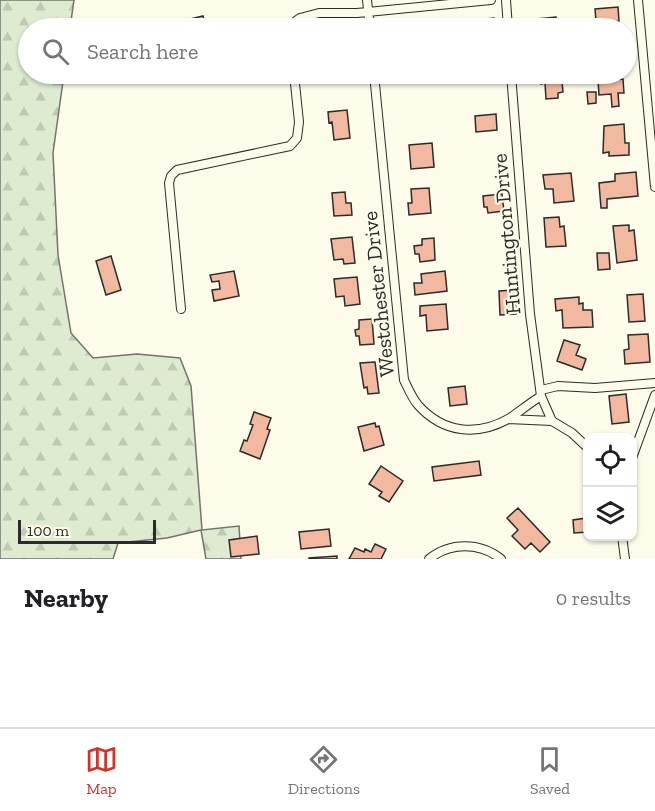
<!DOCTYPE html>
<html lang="en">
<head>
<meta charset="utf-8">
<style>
	body { margin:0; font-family:"Zilla Slab",serif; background:#f2f2f2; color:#202124 }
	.controls { position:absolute; right:18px; bottom:18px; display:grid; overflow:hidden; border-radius:12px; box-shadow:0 2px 4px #0004 }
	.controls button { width:54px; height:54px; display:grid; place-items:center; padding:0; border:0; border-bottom:2px solid #e0e0e0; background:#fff; color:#202124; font:30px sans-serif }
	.scale { position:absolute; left:18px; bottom:15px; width:138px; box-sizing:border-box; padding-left:6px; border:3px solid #2b2b2b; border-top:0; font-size:16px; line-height:21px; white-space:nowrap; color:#2b2b2b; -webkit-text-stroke:4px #fdfbea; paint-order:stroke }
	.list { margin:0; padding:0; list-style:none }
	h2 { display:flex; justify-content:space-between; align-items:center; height:78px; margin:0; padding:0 24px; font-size:26px }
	h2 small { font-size:20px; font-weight:400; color:#757577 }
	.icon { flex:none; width:33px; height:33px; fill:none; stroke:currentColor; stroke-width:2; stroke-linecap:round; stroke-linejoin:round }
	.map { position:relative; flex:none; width:655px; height:559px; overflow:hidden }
	.search { position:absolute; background:#fff; box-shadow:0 2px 4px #0004; left:18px; right:18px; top:18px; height:66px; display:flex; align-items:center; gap:15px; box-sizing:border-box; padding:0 21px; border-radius:33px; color:#757577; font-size:22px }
	.sheet { height:168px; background:#fff }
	nav { display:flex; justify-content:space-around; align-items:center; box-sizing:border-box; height:84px; border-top:2px solid #e0e0e0; background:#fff; font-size:16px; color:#757577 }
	nav a { display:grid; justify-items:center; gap:3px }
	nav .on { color:#d93025 }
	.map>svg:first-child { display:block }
	.forest { fill:url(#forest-firs); stroke:#74746e; stroke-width:1.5 }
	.building { fill:#f2b8a0; stroke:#2b2b2b; stroke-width:1.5 }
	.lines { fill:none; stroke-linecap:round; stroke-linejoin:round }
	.street-casing { stroke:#2b2b2b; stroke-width:10 }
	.street { stroke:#fdfbea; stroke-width:8 }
	.labels { text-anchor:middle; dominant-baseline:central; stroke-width:4.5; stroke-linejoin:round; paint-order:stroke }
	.street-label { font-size:21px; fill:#2b2b2b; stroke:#fdfbea }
</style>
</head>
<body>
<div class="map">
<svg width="655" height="559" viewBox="0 0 655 559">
	<defs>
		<pattern id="forest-firs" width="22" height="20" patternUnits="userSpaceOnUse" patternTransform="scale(1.5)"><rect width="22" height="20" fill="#deebd1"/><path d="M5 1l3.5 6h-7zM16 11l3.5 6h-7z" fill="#bfcab4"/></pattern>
	</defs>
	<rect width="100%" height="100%" fill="#fdfbea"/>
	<!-- forest -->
	<path class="forest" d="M0,0H74L70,28H28V74H64L53,153L58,255L71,333L93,358L137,354L180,358L191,386L202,530L239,526L241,559H206L201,530L167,538L118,543L113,559H0Z"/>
	<!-- building -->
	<path class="building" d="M618,7L619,21L609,22L610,28H587V22L596,21L595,9Z
		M203,16L206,28H188L186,20Z
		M556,17L557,28H528L527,20Z
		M494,18L495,28H469V21Z
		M104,74H122L123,80L106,83Z
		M540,74H565L566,81L562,82L563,92L558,93V98L546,99L545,83L541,84Z
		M623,79L624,93H618L619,106L612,107L611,94L599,95L598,80Z
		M587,92H596V103L588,104Z
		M347,110L350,138L334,140L332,122L329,123L328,112Z
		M496,114L497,130L476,132L475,116Z
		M624,124L625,143H629V155L609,156V152L603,153L604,126Z
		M432,143L434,167L411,169L409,145Z
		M636,172L638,196L607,199V208H601L599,183L615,181V174Z
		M571,173L574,201L554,203L553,189H545L543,175Z
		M429,188L431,213L409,215L408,203H412L411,189Z
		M345,192L346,203H351L352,215L334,216L332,193Z
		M502,194L504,211L488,213L487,207H484L483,196Z
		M559,217L560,227L564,226L566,246L546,247L544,218Z
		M629,225V231L634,230L637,260L617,263L613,226Z
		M352,237L355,263L344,264L343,259L334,260L331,239Z
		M434,238L435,260L420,262L419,254H415L414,246L422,245V239Z
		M597,253H609L610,269L598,270Z
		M111,256L121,290L106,295L96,261Z
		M234,271L239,296L214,301L212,290L220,289L219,281L212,282L210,275Z
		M445,271L447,291L415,295L414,283H422L421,274Z
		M357,277L360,304L345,306L344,296L336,297L334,279Z
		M515,290L516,314L500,315L499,291Z
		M643,294L645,321L629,322L627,295Z
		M579,297V304L583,303V310H592L593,327L563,328L562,310L556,311L555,299Z
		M446,304L448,329L427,331L426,315L420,316V306Z
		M372,319L374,344L360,345L359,336H356L355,330L359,329V320Z
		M648,334L650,362L625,364L624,350L629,349L628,335Z
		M564,340L580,345L576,355L586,359L582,370L557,361Z
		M375,362L379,393L368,394L367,387L364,388L360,363Z
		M465,386L467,404L450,406L448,388Z
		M626,394L629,422L612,424L609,396Z
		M254,412L271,418L267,429L270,430L260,459L240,451L244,440L247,441L253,425L250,424Z
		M375,423L376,427L379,426L384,445L364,451L358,427Z
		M479,461L481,475L434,481L432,467Z
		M381,466L403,481L389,502L379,496L382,492L369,484Z
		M518,508L550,542L540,552L531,543L525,549L512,536L518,530L507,518Z
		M586,516H588V532L574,533L573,520L586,518Z
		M329,529L331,546L301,549L299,532Z
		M257,536L259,554L231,557L229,540Z
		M375,544L386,549L381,559H349L355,548L364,552L365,549L371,552Z
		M337,556V559H309V558Z"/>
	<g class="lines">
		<!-- street casing -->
		<g class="street-casing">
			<path id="street" d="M367,0L370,28
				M506,0L508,28
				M638,0L655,187
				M289,28V26L300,18L319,13H357L491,0
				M374,74L404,380C408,388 412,398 418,405C443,433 477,437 510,418C520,411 530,403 541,396
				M511,74L530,314L541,396L552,421L572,433L588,448
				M181,309L169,183L171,176L177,170L290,146L297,138L299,122L294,74
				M541,390L558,386L595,388L655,383
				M508,419L552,421
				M632,458L655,395
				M622,536L625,559
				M429,559C450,542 480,542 501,559"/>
		</g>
		<!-- street -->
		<use href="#street" class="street"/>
	</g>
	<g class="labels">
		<!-- street labels -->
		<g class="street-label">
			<text transform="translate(506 234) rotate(-95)">Huntington Drive</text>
			<text transform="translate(378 294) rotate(-96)">Westchester Drive</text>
		</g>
	</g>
</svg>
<div class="controls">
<button><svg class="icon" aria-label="locate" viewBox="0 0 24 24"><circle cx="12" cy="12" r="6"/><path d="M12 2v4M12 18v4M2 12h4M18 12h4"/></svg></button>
<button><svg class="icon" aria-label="layers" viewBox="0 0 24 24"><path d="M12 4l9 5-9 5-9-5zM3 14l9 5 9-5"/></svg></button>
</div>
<div class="scale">100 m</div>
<div class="search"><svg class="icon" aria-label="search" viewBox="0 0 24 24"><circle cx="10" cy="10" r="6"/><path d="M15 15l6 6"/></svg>Search here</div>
</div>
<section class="sheet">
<h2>Nearby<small>0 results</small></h2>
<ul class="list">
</ul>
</section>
<nav>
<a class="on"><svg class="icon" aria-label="map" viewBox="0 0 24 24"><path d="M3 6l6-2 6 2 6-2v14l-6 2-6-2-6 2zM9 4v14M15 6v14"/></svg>Map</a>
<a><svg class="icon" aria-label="directions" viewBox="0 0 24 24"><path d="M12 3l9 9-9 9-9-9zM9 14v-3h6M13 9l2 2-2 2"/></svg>Directions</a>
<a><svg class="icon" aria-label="saved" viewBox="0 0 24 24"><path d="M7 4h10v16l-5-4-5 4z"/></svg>Saved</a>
</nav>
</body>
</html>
